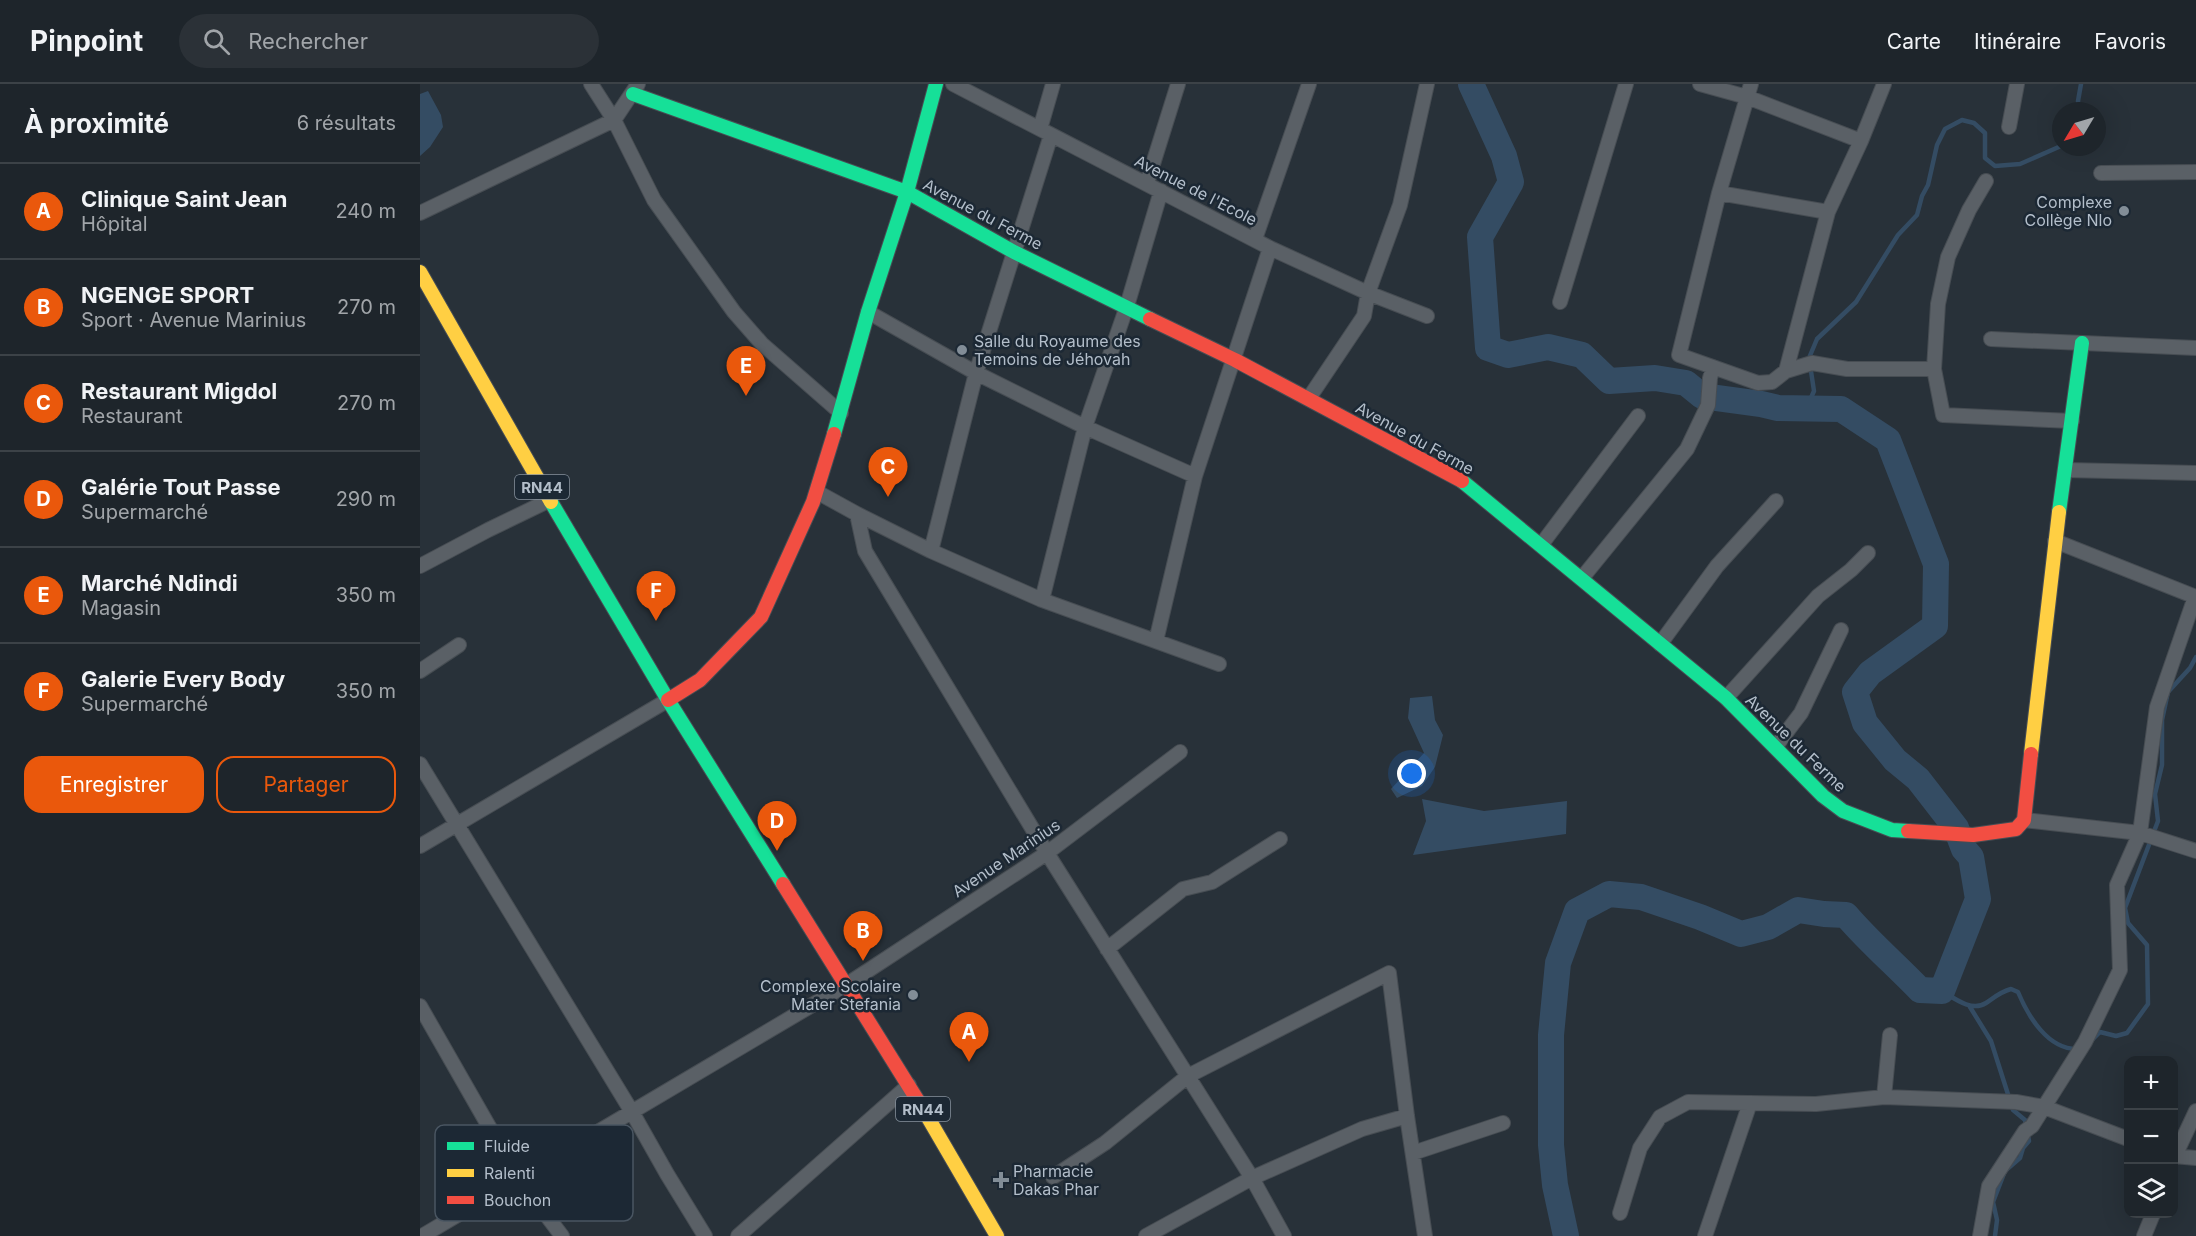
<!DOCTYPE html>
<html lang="fr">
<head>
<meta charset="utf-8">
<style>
	body { margin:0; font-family:Inter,sans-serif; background:#2b3137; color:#f1f3f6 }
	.controls { position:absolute; right:18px; bottom:18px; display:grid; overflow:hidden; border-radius:12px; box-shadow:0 6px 24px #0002 }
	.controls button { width:54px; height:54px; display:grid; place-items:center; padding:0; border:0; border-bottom:2px solid #3c4247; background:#1e252b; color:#f1f3f6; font:30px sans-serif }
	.compass { position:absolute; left:1632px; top:18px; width:54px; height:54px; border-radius:50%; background:#1e252b; box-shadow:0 6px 24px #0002; rotate:232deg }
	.you { position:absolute; left:992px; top:690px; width:21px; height:21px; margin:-15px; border:4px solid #fff; border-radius:50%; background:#1a73e8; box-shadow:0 0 0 9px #1a73e833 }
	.badge { display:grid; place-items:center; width:39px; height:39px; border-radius:50%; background:#ea580c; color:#fff; font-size:20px; font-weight:700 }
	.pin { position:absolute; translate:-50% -50px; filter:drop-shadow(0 2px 3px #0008) }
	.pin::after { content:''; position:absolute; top:32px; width:21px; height:18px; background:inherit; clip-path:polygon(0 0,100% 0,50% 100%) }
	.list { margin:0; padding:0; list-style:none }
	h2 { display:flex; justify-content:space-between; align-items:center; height:78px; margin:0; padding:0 24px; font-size:26px }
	h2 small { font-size:20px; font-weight:400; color:#a1a5a9 }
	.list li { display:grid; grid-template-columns:39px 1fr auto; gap:18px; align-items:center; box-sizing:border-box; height:96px; padding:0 24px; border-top:2px solid #3c4247 }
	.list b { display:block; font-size:22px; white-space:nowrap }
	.list p { margin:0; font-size:20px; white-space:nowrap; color:#a1a5a9 }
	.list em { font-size:20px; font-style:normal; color:#a1a5a9 }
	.actions { display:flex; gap:12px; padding:18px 24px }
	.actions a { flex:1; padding:14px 0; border:2px solid #ea580c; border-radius:18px; text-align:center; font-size:21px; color:#ea580c }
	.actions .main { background:#ea580c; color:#fff }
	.icon { flex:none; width:33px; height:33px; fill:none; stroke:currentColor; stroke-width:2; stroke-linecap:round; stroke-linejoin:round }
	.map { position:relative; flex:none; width:1776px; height:1152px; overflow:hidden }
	header { display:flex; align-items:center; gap:36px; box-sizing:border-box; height:84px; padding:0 30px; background:#1e252b; border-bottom:2px solid #3c4247 }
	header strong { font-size:28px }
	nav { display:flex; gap:33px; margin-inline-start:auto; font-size:21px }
	.search { width:420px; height:54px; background:#2b3137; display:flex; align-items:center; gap:15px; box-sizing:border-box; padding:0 21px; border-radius:33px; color:#a1a5a9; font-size:22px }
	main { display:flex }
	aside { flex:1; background:#1e252b }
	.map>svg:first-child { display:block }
	.water { fill:#344c63 }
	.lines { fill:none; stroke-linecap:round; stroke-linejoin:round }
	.stream { stroke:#344c63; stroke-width:4.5 }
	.river { stroke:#344c63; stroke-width:26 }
	.street-casing { stroke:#474d53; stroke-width:16 }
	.fast-casing { stroke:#474d53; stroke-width:16 }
	.slow-casing { stroke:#474d53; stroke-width:16 }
	.jam-casing { stroke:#474d53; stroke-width:16 }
	.street { stroke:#5a6066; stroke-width:14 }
	.fast { stroke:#16e098; stroke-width:14 }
	.slow { stroke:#ffcf43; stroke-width:14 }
	.jam { stroke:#f24e42; stroke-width:14 }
	.poi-dot { fill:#828d97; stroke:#1c2834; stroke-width:2 }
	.labels { text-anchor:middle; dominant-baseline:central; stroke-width:5; stroke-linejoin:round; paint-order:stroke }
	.shield { fill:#1c2834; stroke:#86919d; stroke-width:1.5 }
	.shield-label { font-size:15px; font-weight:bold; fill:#b3beca }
	.street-label { font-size:16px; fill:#b3beca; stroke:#1c2834 }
	.poi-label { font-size:16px; fill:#b3beca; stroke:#1c2834; text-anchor:end }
	.key { fill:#1c2834; stroke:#495561; stroke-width:1.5 }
	.key-label { font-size:16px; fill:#b3beca }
</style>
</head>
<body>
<header>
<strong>Pinpoint</strong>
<div class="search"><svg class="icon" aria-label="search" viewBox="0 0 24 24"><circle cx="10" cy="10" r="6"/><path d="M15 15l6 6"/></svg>Rechercher</div>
<nav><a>Carte</a><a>Itinéraire</a><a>Favoris</a></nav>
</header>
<main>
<aside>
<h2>À proximité<small>6 résultats</small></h2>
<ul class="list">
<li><span class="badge">A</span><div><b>Clinique Saint Jean</b><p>Hôpital</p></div><em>240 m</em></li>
<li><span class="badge">B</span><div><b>NGENGE SPORT</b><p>Sport · Avenue Marinius</p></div><em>270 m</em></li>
<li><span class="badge">C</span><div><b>Restaurant Migdol</b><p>Restaurant</p></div><em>270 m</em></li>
<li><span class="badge">D</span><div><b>Galérie Tout Passe</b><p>Supermarché</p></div><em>290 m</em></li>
<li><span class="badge">E</span><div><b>Marché Ndindi</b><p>Magasin</p></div><em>350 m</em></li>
<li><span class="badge">F</span><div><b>Galerie Every Body</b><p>Supermarché</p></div><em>350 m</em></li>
</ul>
<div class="actions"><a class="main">Enregistrer</a><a>Partager</a></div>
</aside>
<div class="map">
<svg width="1776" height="1152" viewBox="0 0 1776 1152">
	<rect width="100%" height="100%" fill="#283139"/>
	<!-- water -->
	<path class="water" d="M8,7L21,31L23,43L10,63L0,72V10Z
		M1012,612L1015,636L1023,651L1015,683L1002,702L977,714L971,705L1004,669L988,634L990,614Z
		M1002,715L1064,727L1147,717L1146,750L993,771L1006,737Z"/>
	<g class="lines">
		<!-- stream -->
		<path class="stream" d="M1659,27L1658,17L1661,0
			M1386,325L1394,307L1389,274L1397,255L1436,218L1478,151L1497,131L1502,112L1508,101L1517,61L1525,45L1542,36L1554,39L1565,49V74L1575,82L1600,80L1641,62
			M1522,907C1535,915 1552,928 1566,919C1575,913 1580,908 1591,905L1598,908C1608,932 1628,966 1658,965
			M1550,923L1571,957L1593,1026L1605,1036L1609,1057L1603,1064L1600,1074L1585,1087L1573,1118L1577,1136L1575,1152
			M1673,955L1680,948L1696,952L1707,949L1728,920L1727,861L1708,839L1705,824L1738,737L1735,710L1742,681V636L1748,608L1770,584L1776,573"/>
		<!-- river -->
		<path class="river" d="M1051,0L1084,72L1091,98L1060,153L1068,264L1088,271L1128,263L1162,271L1189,297L1235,294L1266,299L1282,312L1341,320L1358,324L1421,325L1468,356L1516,480L1515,542L1450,589L1435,608L1445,639L1475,676L1498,695L1536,744L1544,765L1551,773L1558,815L1522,907L1500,906C1475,880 1449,858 1426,831L1404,830L1378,826L1348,843L1321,850L1280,833L1221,813L1189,810L1157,827L1138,879L1131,951V1061L1135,1101L1146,1152"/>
		<!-- street casing -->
		<g class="street-casing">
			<path id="street" d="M171,0L194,36L234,116L314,228L342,260L421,329
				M533,0L850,164L948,209L1007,232
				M1280,0L1327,13L1441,57
				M1331,0L1299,109L1259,271L1338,299L1352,298L1366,287L1392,279L1427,285H1514
				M1589,43L1597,0
				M620,45L633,0
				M1681,89L1776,88
				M1566,97L1549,126L1528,173L1518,220L1514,285L1523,331L1652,337
				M727,99L758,0
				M1299,109L1408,128
				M0,129L194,36L218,0
				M835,155L889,0
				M1140,218L1206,0
				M448,228L556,289L665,343L775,392
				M1571,255L1776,264
				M1366,287L1408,128L1441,57L1464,0
				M889,314L944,232L948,209L980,121L1007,0
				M1646,386L1776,389
				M397,408L437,430L445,467L627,769L832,1094L864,1152
				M437,430L511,467L622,516L799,580
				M1635,457L1776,513
				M1121,461L1218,332
				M511,467L556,289L631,51
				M0,482L68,446L130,416
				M1162,494L1267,365L1288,321L1290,294L1293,283
				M622,516L665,343L707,222L741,107
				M736,557L775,392L850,164
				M1240,560L1297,482L1356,417
				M0,587L39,561
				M1306,614L1398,512L1431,486L1448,469
				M1356,662L1381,629L1421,546
				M0,680L212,1028L247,1090L285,1152
				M1604,736L1720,749L1776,767
				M0,762L248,616
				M687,865L763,805L792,798L860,755
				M0,922L99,1095L142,1152
				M1464,1013L1470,951
				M993,1069L1083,1039
				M1754,1072L1776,1074
				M1754,1074L1776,1027
				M633,1093L685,1059L768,992L969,889L987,1032L1005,1152
				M1200,1129L1220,1064L1240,1033L1268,1018L1396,1020L1464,1013L1596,1018L1624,1023L1708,1055
				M2,1152L426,901L627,769L760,668
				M318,1152L489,1001
				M726,1152L832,1094L942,1045L987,1032
				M1285,1152L1330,1019
				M1560,1152L1569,1102L1605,1047L1612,1042L1665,958L1700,886L1697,801L1720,749L1737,623L1775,513
				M1724,1152L1733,1130"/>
		</g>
		<!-- fast casing -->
		<g class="fast-casing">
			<path id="fast" d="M213,10L487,108L594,168L730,235
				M414,350L448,228L487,108L516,0
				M1042,397L1306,614L1403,712L1423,727L1472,746L1488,747
				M131,418L248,616L363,800
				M1639,428L1662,259"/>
		</g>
		<!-- slow casing -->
		<g class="slow-casing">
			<path id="slow" d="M0,188L131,418
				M1611,670L1639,428
				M503,1025L577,1152"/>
		</g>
		<!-- jam casing -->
		<g class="jam-casing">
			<path id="jam" d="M730,235L815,276L1042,397
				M248,616L280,596L341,533L393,418L414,350
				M1488,747L1553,751L1596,745L1604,736L1611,670
				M363,800L503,1025"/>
		</g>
		<!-- street -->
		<use href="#street" class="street"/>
		<!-- fast -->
		<use href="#fast" class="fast"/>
		<!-- slow -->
		<use href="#slow" class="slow"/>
		<!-- jam -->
		<use href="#jam" class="jam"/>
	</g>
	<!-- markers -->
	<g class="poi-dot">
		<circle cx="1704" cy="127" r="6"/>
		<circle cx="542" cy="266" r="6"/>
		<circle cx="493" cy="911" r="6"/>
		<path d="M578 1087h6v6h6v6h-6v6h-6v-6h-6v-6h6z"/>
	</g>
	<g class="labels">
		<!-- shield labels -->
		<g class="shield">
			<rect x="95" y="391" width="54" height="24" rx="4.5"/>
			<rect x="476" y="1013" width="54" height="24" rx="4.5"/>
		</g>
		<g class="shield-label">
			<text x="122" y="403">RN44</text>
			<text x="503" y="1025">RN44</text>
		</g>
		<!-- street labels -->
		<g class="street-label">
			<text transform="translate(776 106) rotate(27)">Avenue de l'Ecole</text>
			<text transform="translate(563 130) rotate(28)">Avenue du Ferme</text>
			<text transform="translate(995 354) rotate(29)">Avenue du Ferme</text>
			<text transform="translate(1376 659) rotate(44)">Avenue du Ferme</text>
			<text transform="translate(586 774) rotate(-34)">Avenue Marinius</text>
		</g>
		<!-- poi labels -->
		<g class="poi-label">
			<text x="1692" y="118">Complexe<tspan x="1692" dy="18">Collège Nlo</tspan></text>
			<text x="554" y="257" text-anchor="start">Salle du Royaume des<tspan x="554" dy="18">Temoins de Jéhovah</tspan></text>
			<text x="481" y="902">Complexe Scolaire<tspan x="481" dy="18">Mater Stefania</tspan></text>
			<text x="593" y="1087" text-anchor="start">Pharmacie<tspan x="593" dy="18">Dakas Phar</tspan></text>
		</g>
	</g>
	<!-- legend -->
	<rect x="15" y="1041" width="198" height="96" rx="9" class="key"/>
	<rect x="27" y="1058" width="27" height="8" fill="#16e098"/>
	<rect x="27" y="1085" width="27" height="8" fill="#ffcf43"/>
	<rect x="27" y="1112" width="27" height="8" fill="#f24e42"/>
	<g class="key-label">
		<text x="64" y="1068">Fluide</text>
		<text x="64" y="1095">Ralenti</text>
		<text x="64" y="1122">Bouchon</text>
	</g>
</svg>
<div class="controls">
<button>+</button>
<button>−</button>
<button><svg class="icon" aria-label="layers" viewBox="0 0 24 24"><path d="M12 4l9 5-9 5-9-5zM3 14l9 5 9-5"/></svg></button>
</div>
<svg class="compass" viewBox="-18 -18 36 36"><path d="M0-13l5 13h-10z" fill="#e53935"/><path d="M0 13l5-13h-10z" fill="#a1a5a9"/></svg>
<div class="you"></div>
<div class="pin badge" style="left:549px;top:978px">A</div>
<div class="pin badge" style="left:443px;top:877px">B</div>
<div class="pin badge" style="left:468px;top:413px">C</div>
<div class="pin badge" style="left:357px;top:767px">D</div>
<div class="pin badge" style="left:326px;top:312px">E</div>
<div class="pin badge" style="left:236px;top:537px">F</div>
</div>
</main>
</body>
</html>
